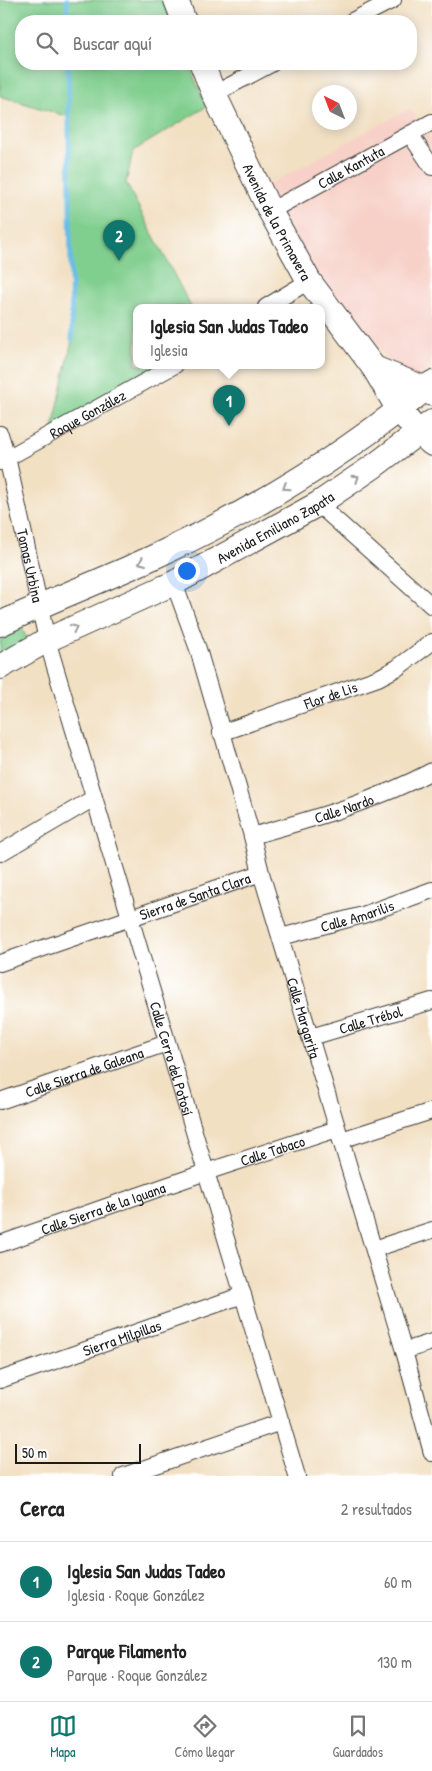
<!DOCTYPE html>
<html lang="es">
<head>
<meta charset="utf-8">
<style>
	body { margin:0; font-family:"Patrick Hand",sans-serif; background:#f2f2f2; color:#222 }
	.compass { position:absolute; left:312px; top:85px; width:45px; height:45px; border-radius:50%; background:#fff; box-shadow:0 2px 12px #0003; rotate:318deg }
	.scale { position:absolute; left:15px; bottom:12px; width:126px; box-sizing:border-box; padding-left:5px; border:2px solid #1c1c1c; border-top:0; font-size:14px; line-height:18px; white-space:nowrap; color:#1c1c1c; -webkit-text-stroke:4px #fff; paint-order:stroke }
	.you { position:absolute; left:186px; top:570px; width:18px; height:18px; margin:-12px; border:4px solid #fff; border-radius:50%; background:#1a73e8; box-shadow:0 0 0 8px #1a73e833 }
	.badge { display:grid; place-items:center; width:32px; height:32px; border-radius:50%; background:#0f766e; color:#fff; font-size:16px; font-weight:700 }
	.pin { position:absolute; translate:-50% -41px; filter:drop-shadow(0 1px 2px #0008) }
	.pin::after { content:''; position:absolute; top:26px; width:18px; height:15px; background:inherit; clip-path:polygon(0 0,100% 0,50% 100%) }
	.popup { position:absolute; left:133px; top:304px; width:192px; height:65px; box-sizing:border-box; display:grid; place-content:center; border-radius:10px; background:#fff; filter:drop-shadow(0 1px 4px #0005); font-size:16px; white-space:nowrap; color:#767676 }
	.popup b { font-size:19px; color:#222 }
	.popup::after { content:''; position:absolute; left:50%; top:100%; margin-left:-10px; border:10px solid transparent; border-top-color:#fff }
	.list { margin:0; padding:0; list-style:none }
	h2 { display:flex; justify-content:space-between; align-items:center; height:65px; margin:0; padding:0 20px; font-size:21px }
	h2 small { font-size:16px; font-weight:400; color:#767676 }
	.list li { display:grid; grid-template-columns:32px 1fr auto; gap:15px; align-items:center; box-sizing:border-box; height:80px; padding:0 20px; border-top:1px solid #e0e0e0 }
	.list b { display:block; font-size:19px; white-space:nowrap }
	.list p { margin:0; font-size:16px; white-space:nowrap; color:#767676 }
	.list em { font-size:16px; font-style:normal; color:#767676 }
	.icon { flex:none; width:28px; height:28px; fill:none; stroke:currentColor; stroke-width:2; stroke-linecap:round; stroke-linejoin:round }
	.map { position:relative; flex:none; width:432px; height:1476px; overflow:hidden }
	.search { position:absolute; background:#fff; box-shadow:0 2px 12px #0003; left:15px; right:15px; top:15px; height:55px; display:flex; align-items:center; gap:12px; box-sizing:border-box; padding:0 18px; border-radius:20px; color:#767676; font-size:19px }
	.sheet { height:225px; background:#fff }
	nav { display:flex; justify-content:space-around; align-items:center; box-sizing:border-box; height:70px; border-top:1px solid #e0e0e0; background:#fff; font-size:14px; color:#767676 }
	nav a { display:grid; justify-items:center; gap:2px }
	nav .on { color:#0f766e }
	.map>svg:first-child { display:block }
	.built { fill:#f7d1c8 }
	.green { fill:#81cf8f; stroke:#4e7656 }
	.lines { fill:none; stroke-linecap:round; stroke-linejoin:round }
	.stream { stroke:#69bde5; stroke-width:5 }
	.street-casing { stroke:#3c3935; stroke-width:18 }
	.secondary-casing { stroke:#3c3935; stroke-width:26 }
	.street { stroke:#fff; stroke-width:16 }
	.secondary { stroke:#fff; stroke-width:24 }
	.oneway { stroke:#999 }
	.labels { text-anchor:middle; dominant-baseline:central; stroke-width:4; stroke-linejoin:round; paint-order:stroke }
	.street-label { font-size:15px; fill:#1c1c1c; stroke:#fff }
</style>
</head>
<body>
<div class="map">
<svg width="432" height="1476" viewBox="0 0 432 1476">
	<rect width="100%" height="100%" fill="#fff"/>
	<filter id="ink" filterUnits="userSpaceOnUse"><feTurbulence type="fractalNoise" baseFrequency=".02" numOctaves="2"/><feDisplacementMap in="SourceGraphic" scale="10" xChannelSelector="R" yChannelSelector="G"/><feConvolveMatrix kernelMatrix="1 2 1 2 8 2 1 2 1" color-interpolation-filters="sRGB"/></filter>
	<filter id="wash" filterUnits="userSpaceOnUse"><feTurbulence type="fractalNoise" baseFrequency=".0096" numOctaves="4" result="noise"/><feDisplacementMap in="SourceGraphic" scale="20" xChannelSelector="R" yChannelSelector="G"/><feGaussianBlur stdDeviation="1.12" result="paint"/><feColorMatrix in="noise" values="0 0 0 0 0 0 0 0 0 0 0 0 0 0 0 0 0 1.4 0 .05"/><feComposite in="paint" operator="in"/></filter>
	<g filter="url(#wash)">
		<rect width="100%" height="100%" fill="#f2e0c3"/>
		<!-- built -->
		<path class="built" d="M410,108L432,141V367L410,383L319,280L264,187Z"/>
		<!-- green -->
		<path class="green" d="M0,0H164L172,21H21V64H189L206,107L133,151L126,183L191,307H136V365H171L52,433L72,340L69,117L0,96Z
			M21,627L35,653L0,673V640Z"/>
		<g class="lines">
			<!-- stream -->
			<path class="stream" d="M67,0V21
				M68,64L72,340"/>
		</g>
	</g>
	<g filter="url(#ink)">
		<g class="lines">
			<!-- street casing -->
			<g class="street-casing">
				<g id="street">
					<path d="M352,21L393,0"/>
					<path d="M214,94L271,64"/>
					<path d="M410,134L432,167"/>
					<path id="s1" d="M270,211L432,122"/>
					<path d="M266,307L309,281"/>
					<path id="s2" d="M0,434L7,457L47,640L297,1476"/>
					<path id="s3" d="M0,462L175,365"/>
					<path d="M318,504L432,606"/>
					<path id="s4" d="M174,583L198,649L252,836L261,873L404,1351L432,1453"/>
					<path id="s5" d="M221,733L378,678L397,668L432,642"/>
					<path id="s6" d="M252,836C315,818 374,802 432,771"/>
					<path d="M0,853L94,798"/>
					<path id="s7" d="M281,937L363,915L432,890"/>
					<path id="s8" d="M0,963L261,873"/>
					<path id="s9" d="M311,1037L432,1001"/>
					<path id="s10" d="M0,1101L167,1043"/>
					<path d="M341,1140L432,1111"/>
					<path id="s11" d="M0,1244L206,1172L337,1129"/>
					<path d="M374,1249L432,1230"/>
					<path d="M404,1351L432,1342"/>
					<path id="s12" d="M0,1380L243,1295"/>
					<path d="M123,1476L281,1422"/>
				</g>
			</g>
			<!-- secondary casing -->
			<g class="secondary-casing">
				<g id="secondary">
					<path d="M176,0L184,21"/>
					<path id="s13" d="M202,64L214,94L270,211L309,281L374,368L399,410L418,432L432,444"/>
					<path d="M374,368L426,389L432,394"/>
					<path d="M0,624C53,599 107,579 160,554C257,509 350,452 432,383"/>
					<path id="s14" d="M0,667L47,640L174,583L318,504L374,466L432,422"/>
				</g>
			</g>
			<!-- street -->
			<use href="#street" class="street"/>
			<!-- secondary -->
			<use href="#secondary" class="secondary"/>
		</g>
		<!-- one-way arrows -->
		<defs><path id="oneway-chevron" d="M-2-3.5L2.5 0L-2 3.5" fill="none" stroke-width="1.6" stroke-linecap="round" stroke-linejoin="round" transform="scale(1.25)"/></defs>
		<g class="oneway">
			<use href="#oneway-chevron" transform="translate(356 478) rotate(-34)"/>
			<use href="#oneway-chevron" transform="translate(286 487) rotate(147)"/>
			<use href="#oneway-chevron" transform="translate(142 562) rotate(157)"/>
			<use href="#oneway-chevron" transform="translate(74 628) rotate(-24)"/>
		</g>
	</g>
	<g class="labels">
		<!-- street labels -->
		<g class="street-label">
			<text stroke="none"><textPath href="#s1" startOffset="92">Calle Kantuta</textPath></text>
			<text stroke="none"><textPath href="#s13" startOffset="175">Avenida de la Primavera</textPath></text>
			<text stroke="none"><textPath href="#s3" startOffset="100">Roque González</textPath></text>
			<text stroke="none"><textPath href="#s14" startOffset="309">Avenida Emiliano Zapata</textPath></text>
			<text stroke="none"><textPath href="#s2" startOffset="135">Tomas Urbina</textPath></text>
			<text stroke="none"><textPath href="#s5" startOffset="116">Flor de Lis</textPath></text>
			<text stroke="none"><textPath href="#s6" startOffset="96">Calle Nardo</textPath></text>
			<text stroke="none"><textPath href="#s8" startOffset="206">Sierra de Santa Clara</textPath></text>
			<text stroke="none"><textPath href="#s7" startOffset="79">Calle Amarilis</textPath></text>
			<text stroke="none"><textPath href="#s4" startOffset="454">Calle Margarita</textPath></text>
			<text stroke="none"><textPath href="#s9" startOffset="62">Calle Trébol</textPath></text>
			<text stroke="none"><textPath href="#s2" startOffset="648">Calle Cerro del Potosí</textPath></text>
			<text stroke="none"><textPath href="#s10" startOffset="89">Calle Sierra de Galeana</textPath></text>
			<text stroke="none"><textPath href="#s11" startOffset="288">Calle Tabaco</textPath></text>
			<text stroke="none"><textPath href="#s11" startOffset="109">Calle Sierra de la Iguana</textPath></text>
			<text stroke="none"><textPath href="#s12" startOffset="129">Sierra Milpillas</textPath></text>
		</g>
	</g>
</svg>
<svg class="compass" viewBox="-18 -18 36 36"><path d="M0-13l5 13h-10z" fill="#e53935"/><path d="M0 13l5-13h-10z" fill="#767676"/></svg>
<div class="scale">50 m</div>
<div class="you"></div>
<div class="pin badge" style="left:229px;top:426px">1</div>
<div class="popup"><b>Iglesia San Judas Tadeo</b>Iglesia</div>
<div class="pin badge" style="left:119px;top:261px">2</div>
<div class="search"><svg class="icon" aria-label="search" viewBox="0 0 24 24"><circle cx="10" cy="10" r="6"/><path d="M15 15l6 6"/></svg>Buscar aquí</div>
</div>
<section class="sheet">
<h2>Cerca<small>2 resultados</small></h2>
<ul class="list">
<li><span class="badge">1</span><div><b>Iglesia San Judas Tadeo</b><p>Iglesia · Roque González</p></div><em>60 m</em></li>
<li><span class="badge">2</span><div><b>Parque Filamento</b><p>Parque · Roque González</p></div><em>130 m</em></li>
</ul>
</section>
<nav>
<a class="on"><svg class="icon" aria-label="map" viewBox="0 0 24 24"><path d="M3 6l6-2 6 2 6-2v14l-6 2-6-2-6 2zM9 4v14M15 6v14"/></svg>Mapa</a>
<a><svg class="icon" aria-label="directions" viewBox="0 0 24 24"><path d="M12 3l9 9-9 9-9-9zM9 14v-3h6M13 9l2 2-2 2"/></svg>Cómo llegar</a>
<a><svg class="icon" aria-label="saved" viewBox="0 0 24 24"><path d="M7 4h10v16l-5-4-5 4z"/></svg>Guardados</a>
</nav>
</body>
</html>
